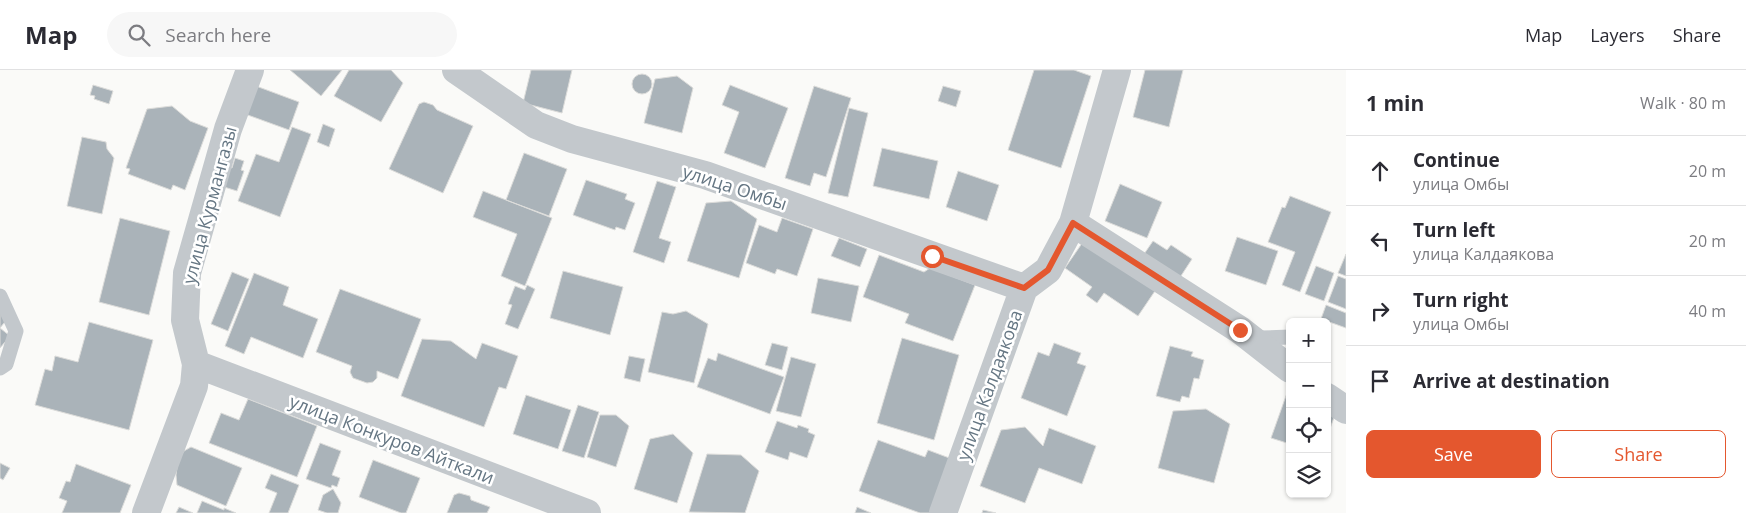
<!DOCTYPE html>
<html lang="en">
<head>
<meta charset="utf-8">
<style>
	body { margin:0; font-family:"Open Sans",sans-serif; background:#f7f7f7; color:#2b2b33 }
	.controls { position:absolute; right:15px; bottom:15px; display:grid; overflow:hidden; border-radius:8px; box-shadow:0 1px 4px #0004 }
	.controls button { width:45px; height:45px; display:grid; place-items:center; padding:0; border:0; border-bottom:1px solid #e1e1e2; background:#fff; color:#2b2b33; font:25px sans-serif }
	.stop { position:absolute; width:15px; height:15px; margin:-11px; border:4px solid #e4572e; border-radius:50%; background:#fff }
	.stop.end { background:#e4572e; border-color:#fff; box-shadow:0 1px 5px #0008 }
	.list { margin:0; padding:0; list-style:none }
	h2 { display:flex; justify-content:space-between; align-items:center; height:65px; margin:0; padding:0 20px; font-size:21px }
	h2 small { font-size:16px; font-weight:400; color:#7c7c81 }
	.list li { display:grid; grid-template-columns:32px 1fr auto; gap:15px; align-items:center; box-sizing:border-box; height:70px; padding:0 20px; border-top:1px solid #e1e1e2 }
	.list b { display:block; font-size:19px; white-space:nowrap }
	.list p { margin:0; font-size:16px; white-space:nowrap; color:#7c7c81 }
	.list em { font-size:16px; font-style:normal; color:#7c7c81 }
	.actions { display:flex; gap:10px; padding:15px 20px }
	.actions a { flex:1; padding:11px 0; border:1px solid #e4572e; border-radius:8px; text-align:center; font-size:18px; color:#e4572e }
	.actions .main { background:#e4572e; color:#fff }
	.icon { flex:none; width:28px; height:28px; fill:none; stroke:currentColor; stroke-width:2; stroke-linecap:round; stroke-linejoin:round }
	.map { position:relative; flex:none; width:1346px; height:443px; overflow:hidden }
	header { display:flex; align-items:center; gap:30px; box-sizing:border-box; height:70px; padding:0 25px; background:#fff; border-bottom:1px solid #e1e1e2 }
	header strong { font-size:24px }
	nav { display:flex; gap:28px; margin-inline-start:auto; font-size:18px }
	.search { width:350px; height:45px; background:#f7f7f7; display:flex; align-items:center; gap:12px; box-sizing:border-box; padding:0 18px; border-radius:28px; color:#7c7c81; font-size:19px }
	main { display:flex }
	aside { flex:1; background:#fff }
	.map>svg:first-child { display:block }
	.building { fill:#aab3b9; stroke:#dcdcda }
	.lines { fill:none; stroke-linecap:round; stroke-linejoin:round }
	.service { stroke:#c3c8cc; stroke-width:15 }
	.minor { stroke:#c3c8cc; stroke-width:28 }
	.route { stroke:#e4572e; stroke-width:6 }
	.labels { text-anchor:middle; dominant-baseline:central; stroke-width:5; stroke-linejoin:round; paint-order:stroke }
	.street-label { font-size:18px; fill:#657683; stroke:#fff }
</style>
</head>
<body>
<header>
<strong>Map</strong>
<div class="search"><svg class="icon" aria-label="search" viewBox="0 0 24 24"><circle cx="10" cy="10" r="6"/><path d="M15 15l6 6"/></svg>Search here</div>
<nav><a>Map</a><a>Layers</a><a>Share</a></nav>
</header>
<main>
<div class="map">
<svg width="1346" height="443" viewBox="0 0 1346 443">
	<rect width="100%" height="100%" fill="#fafaf8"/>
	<!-- building -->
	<path class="building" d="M290,0H342L321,26Z
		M349,0H391L403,13L381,52L334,26Z
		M531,0H572L562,43L523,33Z
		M1034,0H1074L1091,6L1061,98L1008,80Z
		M1145,0H1183L1169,57L1133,47Z
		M632 14a10 10 0 1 1 20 0a10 10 0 1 1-20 0Z
		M677,6L693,18L682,63L644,53L655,9Z
		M93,15L113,21L109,34L94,29L95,26L90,25Z
		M730,15L788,38L765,98L724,83L739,42L722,35Z
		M256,16L299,32L289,60L245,44Z
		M814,16L851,28L826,107L814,103L810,116L785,108Z
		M943,16L961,21L956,37L938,31Z
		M424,32L433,35L437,40L473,56L443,123L389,99L419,34Z
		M172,36L190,51L208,58L185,120L173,115L171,120L128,104L130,99L126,98L147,39Z
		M849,38L868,43L848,127L828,123Z
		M323,54L335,59L329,77L317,72Z
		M292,57L311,64L280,147L238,131L256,84L279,92Z
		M82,67L106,72L107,79L114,88L102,144L67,136Z
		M882,78L938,91L929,129L873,116Z
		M524,83L567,99L549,146L506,130Z
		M235,88L244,91L241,100L244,101L237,121L221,116L228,97L232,98Z
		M958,101L999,115L987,151L946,137Z
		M586,110L627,124L625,129L635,133L625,160L616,157L615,160L573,145Z
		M657,111L676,117L659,168L671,172L664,193L633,182Z
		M1120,114L1162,132L1147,168L1105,151Z
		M483,121L552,148L525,216L501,206L517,164L473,147Z
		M1290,126L1331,142L1300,222L1282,215L1295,182L1268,172L1282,137L1285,138Z
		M731,131L757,149L739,208L687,191L706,133Z
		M120,148L170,161L149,245L99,232Z
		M782,148L813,159L797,206L777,199L775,204L746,193L759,155L777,162Z
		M1237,167L1278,181L1266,215L1225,201Z
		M839,168L867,179L860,197L831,186Z
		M1085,169L1157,218L1138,246L1104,223L1097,233L1086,225L1092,217L1065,198Z
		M1153,171L1167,180L1171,175L1192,189L1177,212L1142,187Z
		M1346,184V206L1338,203Z
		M879,185L924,202L930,198L975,215L953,271L905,253L909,244L863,227Z
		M1316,196L1334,203L1324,231L1305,224Z
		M563,201L623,217L610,265L550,248Z
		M232,202L249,209L228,261L211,254Z
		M254,203L289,217L283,235L318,249L303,288L251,267L244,284L225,276Z
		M1338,206L1346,209V239L1328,232Z
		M818,208L859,216L851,252L811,243Z
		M527,215L535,219L518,259L505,254L512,235L508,234L515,216L525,220Z
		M340,219L421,249L398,309L377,301V308L373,312L367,313L353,308L350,302L352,296L316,282Z
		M1326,235L1346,243V258L1321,249Z
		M0,241L8,248L0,258Z
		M686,241L708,254L694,313L648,302L662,242L673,244Z
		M89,252L153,270L129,360L35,335L45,299L52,301L55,286L78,292Z
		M0,258L10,266L0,278Z
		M902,268L959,285L934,370L877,353Z
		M422,269L451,271L476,289L482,273L518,286L506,319L499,317L484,357L401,326Z
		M772,273L788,277L782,300L765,295Z
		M1054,273L1081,283L1077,293L1086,296L1067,346L1021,328L1038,282L1049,286Z
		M1170,276L1193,282L1191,286L1204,290L1199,309L1194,308L1189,328L1182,326L1180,332L1156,326Z
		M718,283L784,307L770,344L697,317L708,288L716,291Z
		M629,286L645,289L640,312L624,308Z
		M791,287L816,294L801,347L776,341Z
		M1287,323L1290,324V374L1271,368Z
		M526,325L571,340L558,379L513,364Z
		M248,329L317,356L297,407L209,373L221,343L239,350Z
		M578,335L599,342L584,388L562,381Z
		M1327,336L1337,339L1327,367Z
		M1206,339L1230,354L1214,413L1158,398L1173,341Z
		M600,345H616L629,356L616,397L587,387Z
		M777,351L797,358L798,355L809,359L808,362L815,365L807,388L790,382L788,390L765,382Z
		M1025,357L1043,376L1049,358L1096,376L1082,414L1039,398L1025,433L980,416L1001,360Z
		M673,364L693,383L677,433L634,419L650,369Z
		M878,370L925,387L928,380L952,389L932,443H920L859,421Z
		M320,373L341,381L332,405L340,408L337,417L332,415L331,418L306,409Z
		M191,377L242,398L226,436L177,415L176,405L178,391L184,381Z
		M707,384L741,385L759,401L745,443L689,442Z
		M373,390L420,408L406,443H401L359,427Z
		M0,393L10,398L3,410L0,408Z
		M76,394L131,415L120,443H62L67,431L59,428L66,411L70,412Z
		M271,404L299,415L288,443H269L277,423L265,418Z
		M333,419L341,433L338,443H327L318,440L323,425Z
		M459,423L470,426L471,430L490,437L487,443H447L454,425Z
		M202,431L224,440V438L236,443H197Z
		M179,437L193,443H176Z
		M857,437L871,443H855Z
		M983,440L996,443H982Z"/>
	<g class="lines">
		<!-- service -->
		<path class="service" d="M0,226L16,261L6,294L0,298
			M1252,264L1262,268L1290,267"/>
		<!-- minor -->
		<path class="minor" d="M456,0L536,55L572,69L705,105L1024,218
			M1073,153L1240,260L1290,299
			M196,294L587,443
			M1327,327L1346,340
			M146,443L194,316L196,294L185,250L187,203L228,59L250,0
			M943,443L1024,218L1048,200L1073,153L1117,0"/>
	</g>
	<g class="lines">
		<!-- route -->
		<path class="route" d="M932,186L1024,218L1048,200L1073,153L1240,260"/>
	</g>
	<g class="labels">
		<!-- street labels -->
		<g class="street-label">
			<text transform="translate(735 117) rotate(18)">улица Омбы</text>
			<text transform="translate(209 135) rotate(-75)">улица Курмангазы</text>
			<text transform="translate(989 315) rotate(-70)">улица Калдаякова</text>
			<text transform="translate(392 369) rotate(21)">улица Конкуров Айткали</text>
		</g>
	</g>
</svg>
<div class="controls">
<button>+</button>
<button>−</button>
<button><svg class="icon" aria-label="locate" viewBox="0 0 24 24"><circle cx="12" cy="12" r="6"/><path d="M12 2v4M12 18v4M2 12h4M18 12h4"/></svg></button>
<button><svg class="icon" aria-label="layers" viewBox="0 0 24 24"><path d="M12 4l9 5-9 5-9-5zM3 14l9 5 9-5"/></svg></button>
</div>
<div class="stop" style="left:932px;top:186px"></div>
<div class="stop end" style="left:1240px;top:260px"></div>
</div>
<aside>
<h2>1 min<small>Walk · 80 m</small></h2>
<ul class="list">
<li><svg class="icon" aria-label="ahead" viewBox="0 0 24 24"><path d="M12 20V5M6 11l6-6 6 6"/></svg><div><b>Continue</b><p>улица Омбы</p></div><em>20 m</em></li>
<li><svg class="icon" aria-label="left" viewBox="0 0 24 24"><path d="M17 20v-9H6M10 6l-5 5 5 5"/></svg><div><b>Turn left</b><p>улица Калдаякова</p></div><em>20 m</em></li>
<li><svg class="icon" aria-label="right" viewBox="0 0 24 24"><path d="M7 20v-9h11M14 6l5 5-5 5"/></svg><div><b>Turn right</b><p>улица Омбы</p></div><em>40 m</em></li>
<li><svg class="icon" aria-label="arrive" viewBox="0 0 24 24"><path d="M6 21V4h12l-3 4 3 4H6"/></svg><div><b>Arrive at destination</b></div></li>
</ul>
<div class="actions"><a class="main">Save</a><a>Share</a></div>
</aside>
</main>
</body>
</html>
